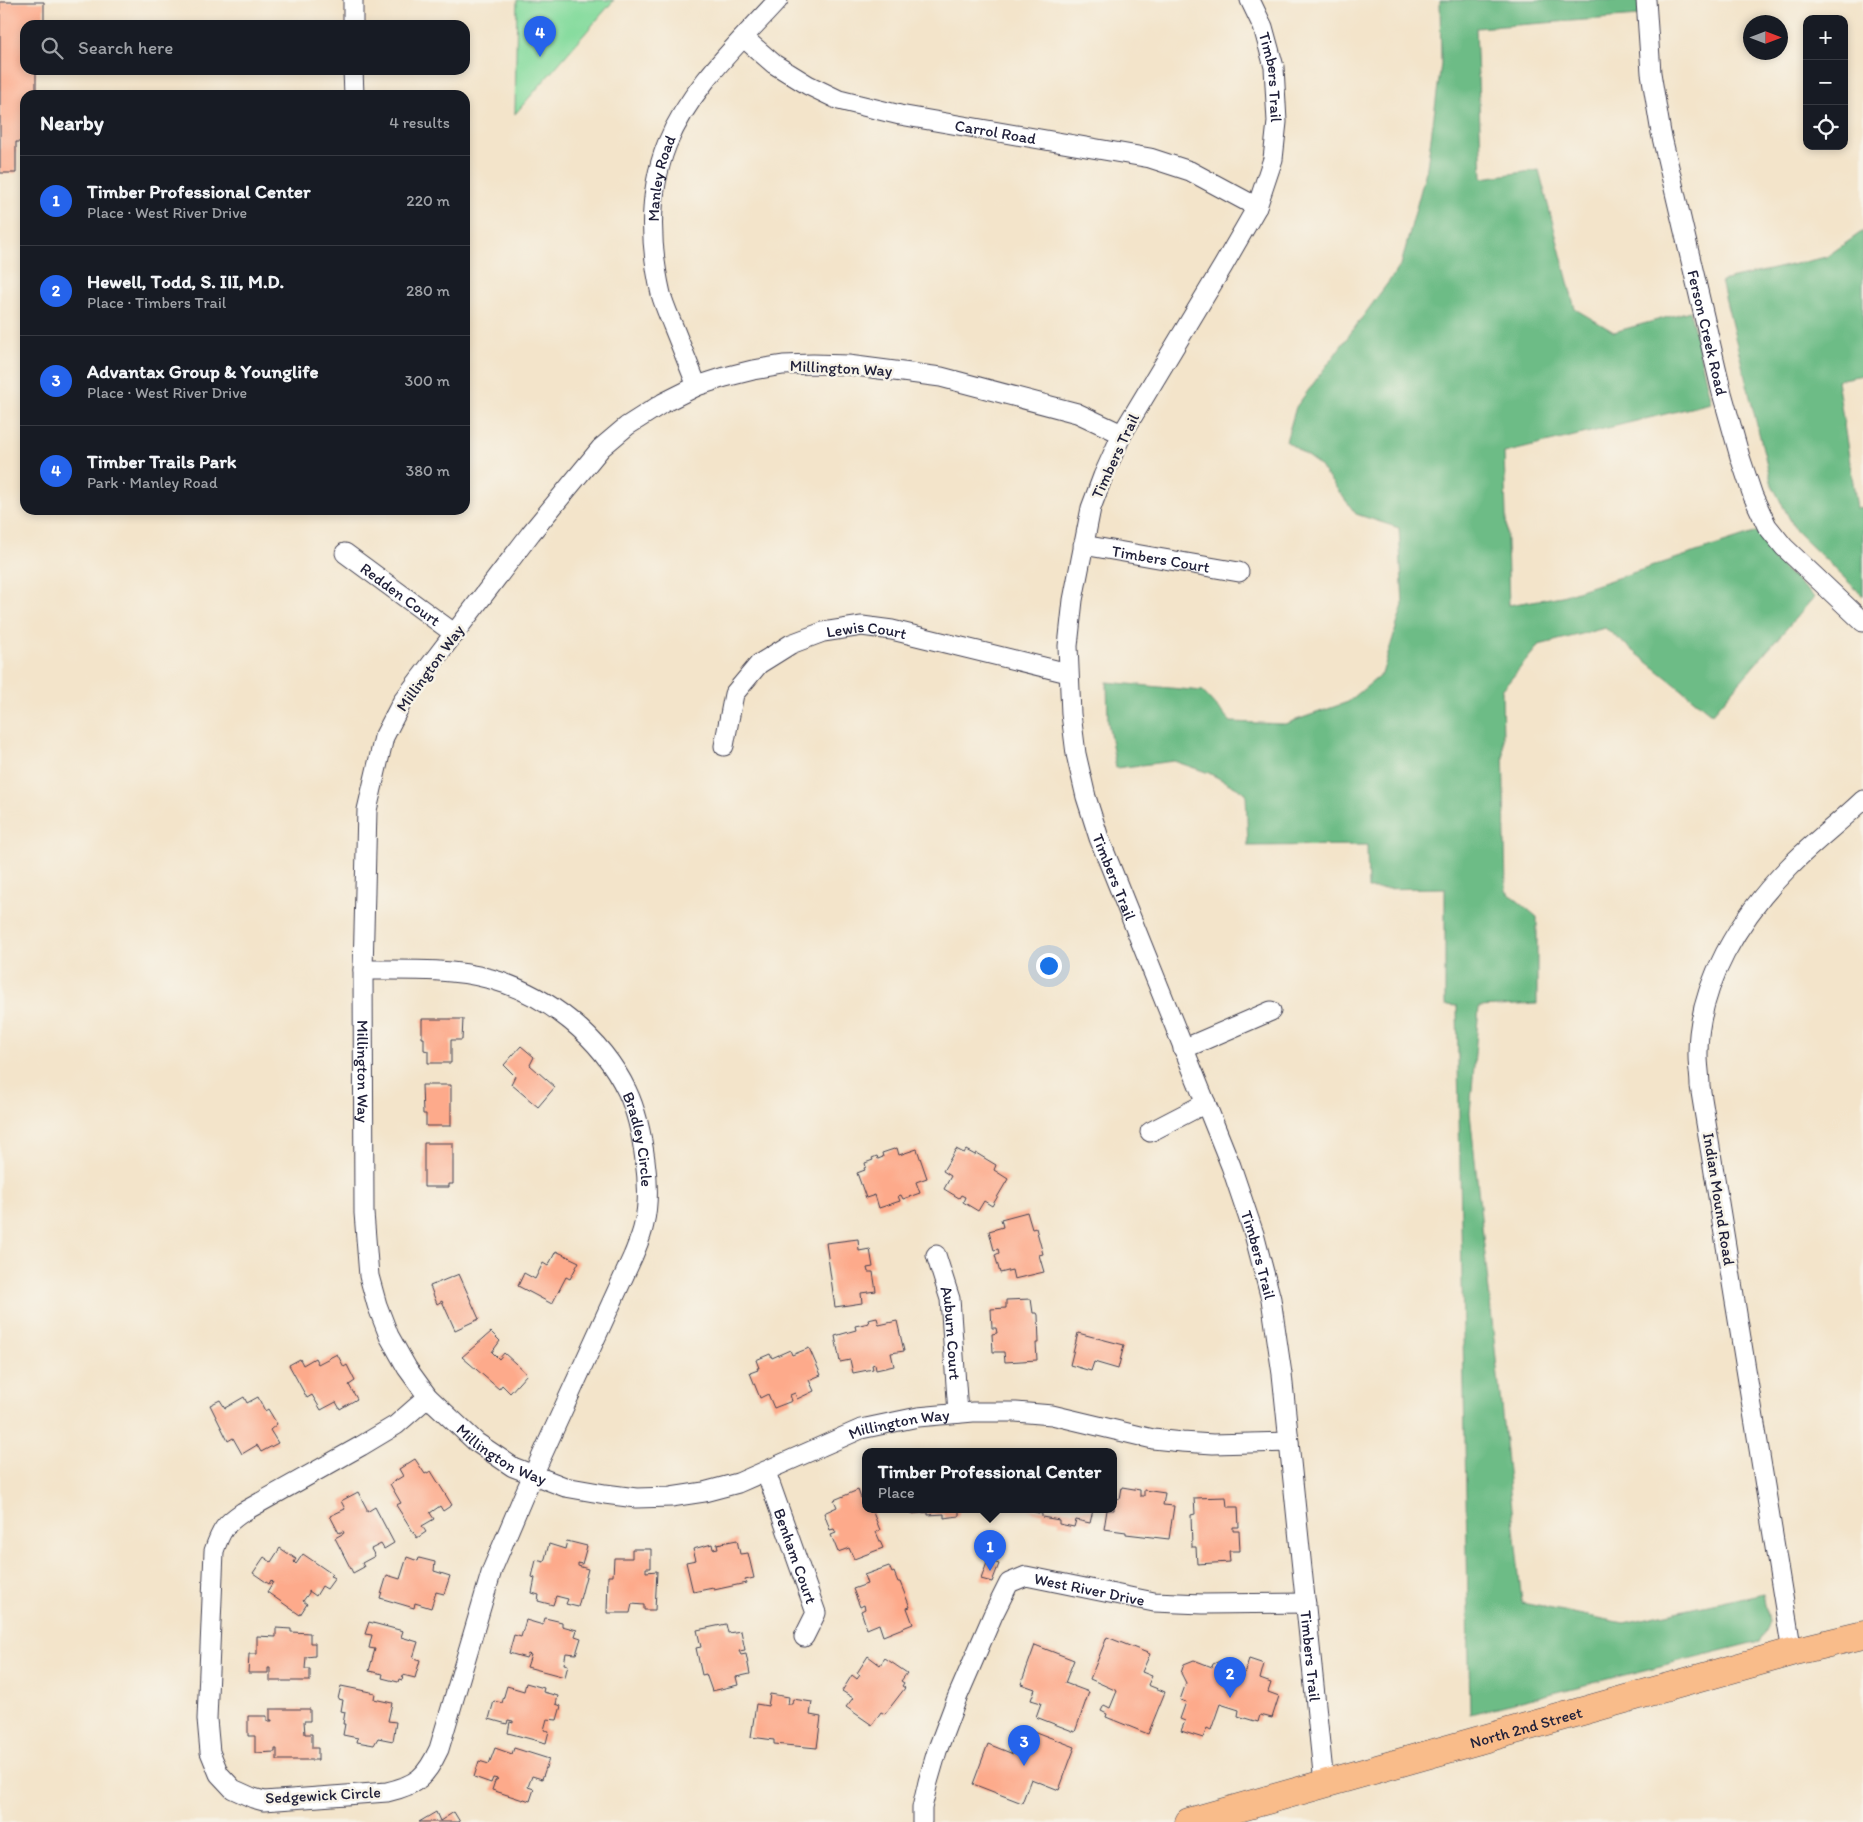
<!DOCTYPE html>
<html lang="en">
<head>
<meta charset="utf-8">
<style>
	body { margin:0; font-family:Itim,sans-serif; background:#242831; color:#f1f3f6 }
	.controls { position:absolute; right:15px; top:15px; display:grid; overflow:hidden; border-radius:10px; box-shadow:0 2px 8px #0003 }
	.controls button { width:45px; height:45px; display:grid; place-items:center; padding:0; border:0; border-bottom:1px solid #363941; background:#171b24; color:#f1f3f6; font:25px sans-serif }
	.compass { position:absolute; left:1743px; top:15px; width:45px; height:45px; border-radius:50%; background:#171b24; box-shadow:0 2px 8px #0003; rotate:90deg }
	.you { position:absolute; left:1048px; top:965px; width:18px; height:18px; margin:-12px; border:4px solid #fff; border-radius:50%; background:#1a73e8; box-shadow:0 0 0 8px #1a73e833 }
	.badge { display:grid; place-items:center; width:32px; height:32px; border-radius:50%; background:#2563eb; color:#fff; font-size:16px; font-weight:700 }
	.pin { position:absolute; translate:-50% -41px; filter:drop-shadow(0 1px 2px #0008) }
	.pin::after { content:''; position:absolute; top:26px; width:18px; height:15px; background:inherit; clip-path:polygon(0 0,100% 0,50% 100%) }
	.popup { position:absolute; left:862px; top:1448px; width:255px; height:65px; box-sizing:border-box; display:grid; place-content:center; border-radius:10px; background:#171b24; filter:drop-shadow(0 1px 4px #0005); font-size:16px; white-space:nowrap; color:#9ea1a6 }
	.popup b { font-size:19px; color:#f1f3f6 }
	.popup::after { content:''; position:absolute; left:50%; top:100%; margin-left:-10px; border:10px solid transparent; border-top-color:#171b24 }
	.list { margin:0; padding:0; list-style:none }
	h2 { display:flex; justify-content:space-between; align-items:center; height:65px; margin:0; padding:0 20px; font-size:21px }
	h2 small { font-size:16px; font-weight:400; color:#9ea1a6 }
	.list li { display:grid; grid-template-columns:32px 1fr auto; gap:15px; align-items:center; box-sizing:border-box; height:90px; padding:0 20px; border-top:1px solid #363941 }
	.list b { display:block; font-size:19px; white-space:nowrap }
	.list p { margin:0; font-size:16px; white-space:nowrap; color:#9ea1a6 }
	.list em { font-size:16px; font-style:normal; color:#9ea1a6 }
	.icon { flex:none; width:28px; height:28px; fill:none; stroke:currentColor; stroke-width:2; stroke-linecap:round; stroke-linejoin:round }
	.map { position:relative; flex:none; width:1863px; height:1822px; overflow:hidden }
	.search { position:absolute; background:#171b24; box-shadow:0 2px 8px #0003; left:20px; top:20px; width:450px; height:55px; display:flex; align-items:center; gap:12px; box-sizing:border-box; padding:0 18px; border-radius:15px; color:#9ea1a6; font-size:19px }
	.panel { position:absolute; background:#171b24; box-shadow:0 2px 8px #0003; left:20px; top:90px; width:450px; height:425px; border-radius:15px }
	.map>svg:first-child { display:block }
	.green { fill:#87dc9f; stroke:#547f6d }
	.forest { fill:#6dbc86; stroke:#486f60 }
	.building { fill:#fdaa8b }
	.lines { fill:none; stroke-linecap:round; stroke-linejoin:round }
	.minor-casing { stroke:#413f50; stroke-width:21 }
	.primary-casing { stroke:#413f50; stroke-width:29 }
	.minor { stroke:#fff; stroke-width:19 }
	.primary { stroke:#f9bc8a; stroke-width:28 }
	.labels { text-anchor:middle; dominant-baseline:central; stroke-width:5; stroke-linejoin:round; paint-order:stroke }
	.street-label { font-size:16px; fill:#22223b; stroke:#f7f3e8 }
</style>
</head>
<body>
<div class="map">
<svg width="1863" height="1822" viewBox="0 0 1863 1822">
	<rect width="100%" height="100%" fill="#f7f3e8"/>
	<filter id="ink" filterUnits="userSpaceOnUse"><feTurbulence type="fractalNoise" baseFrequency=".02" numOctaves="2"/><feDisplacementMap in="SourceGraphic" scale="10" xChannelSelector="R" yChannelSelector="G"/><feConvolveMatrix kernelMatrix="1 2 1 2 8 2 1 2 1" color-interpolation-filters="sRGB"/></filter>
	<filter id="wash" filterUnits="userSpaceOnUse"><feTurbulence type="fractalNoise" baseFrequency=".0096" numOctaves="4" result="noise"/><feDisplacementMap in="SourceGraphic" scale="20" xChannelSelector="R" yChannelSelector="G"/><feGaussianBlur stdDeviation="1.12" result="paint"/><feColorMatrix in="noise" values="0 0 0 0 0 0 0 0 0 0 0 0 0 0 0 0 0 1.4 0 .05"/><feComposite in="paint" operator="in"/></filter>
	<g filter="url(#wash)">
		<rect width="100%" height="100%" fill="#f3e4ca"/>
		<!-- green -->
		<path class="green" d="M517,0H614L515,114Z"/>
		<!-- forest -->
		<path class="forest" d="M1440,0H1639V16L1476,28L1482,178L1539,170L1575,309L1614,332L1690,311L1711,403L1504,453L1509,605L1562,596L1757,532L1773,559L1814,597L1712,714L1605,628L1539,645L1502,690L1506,891L1537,917V1004L1479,1007L1470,1113L1522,1603L1624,1623L1764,1593L1769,1622L1759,1641L1470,1714L1457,1006L1445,1005V888L1368,889L1367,845L1248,846L1246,793L1209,773L1174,761L1116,768L1108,722L1107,682L1202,691L1231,722L1285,724L1348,702L1382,674L1403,605L1399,528L1356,514L1318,464L1286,441L1296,407L1401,265L1427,167L1441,64Z
			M1863,231V375L1837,380L1857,508L1863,507V596L1796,531L1772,485L1721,281L1826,257Z"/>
		<g id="blocks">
			<!-- building -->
			<path class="building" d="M0,2H44V25H25V70H36V95H25V142H16V173H0Z
				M422,1019H463L462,1040H451V1063H428V1051L424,1050V1038H422Z
				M521,1046L534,1057L530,1065L555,1087L538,1107L511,1084L515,1076L504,1065Z
				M422,1085H451V1126H426V1114H423Z
				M424,1143H453V1184H449V1187H424Z
				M897,1148L899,1155L917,1149L927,1178L916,1182L920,1193L903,1199L901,1195L898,1196L900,1201L879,1208L875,1195L866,1198L857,1173L865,1170L864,1168L866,1167L865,1163L873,1160L872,1158L877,1156L878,1159L883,1157L882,1153Z
				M956,1149L964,1153L966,1150L975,1155L976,1153L996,1165L994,1170L1008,1179L992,1206L984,1201L978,1211L963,1202L965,1197L961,1195L959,1198L944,1189L951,1176L943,1171Z
				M1027,1212L1032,1229L1036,1228L1043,1254L1039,1255L1044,1272L1014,1279L1012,1270L1000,1273L995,1255L999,1253L998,1249L994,1250L989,1231L1003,1227L1001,1219Z
				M858,1239L859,1251L870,1249L873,1267L867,1268L868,1272H873L876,1291L861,1293L862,1303L835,1307L826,1243Z
				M556,1251L579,1262L570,1279L566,1277L552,1304L518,1286L524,1273L535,1279L543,1263L548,1266Z
				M459,1274L479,1319L455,1330L442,1301L437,1304L430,1286Z
				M1031,1299L1033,1313H1037L1038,1315L1039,1343H1036L1037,1360L1005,1362L1004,1352H993L992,1334L997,1333L996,1328H992L991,1309L1006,1308V1300Z
				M877,1318L879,1325L897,1321L904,1351L891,1353L894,1366L876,1370L875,1364L872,1365L873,1369L853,1373L850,1360L840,1362L835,1336L856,1330L855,1326L869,1323L868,1320Z
				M491,1332L500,1341L492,1352L499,1359L504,1353L527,1374L510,1393L502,1385L499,1389L462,1357Z
				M1078,1333L1124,1345L1118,1369L1094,1362L1091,1371L1070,1365Z
				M809,1348L821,1375L809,1380L814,1391L797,1399L795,1393L790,1395L792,1401L774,1408L768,1394L760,1398L750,1373L758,1370L757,1368H759L756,1360L770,1354L772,1358L790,1350L792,1355Z
				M337,1354L344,1367L347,1365L355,1381L349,1385L357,1399L340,1409L336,1402L321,1410L312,1395L307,1398L289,1365L300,1359L303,1365L315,1358L318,1364Z
				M244,1397L247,1403L258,1397L265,1411L268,1409L277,1424L270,1430L278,1443L261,1452L257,1445L242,1454L233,1438L228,1441L210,1405L220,1400L225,1408Z
				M415,1459L425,1474L431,1471L452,1505L443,1511L440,1506L430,1513L434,1519L422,1526L426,1532L417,1538L396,1505L401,1503L390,1484L403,1476L399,1469Z
				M1122,1487L1140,1490V1496H1144V1490L1165,1493L1163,1505L1174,1506L1169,1539L1126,1534V1532L1104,1529L1107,1510H1114V1498L1120,1499Z
				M858,1490L861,1498L864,1497L866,1510H872L880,1530L876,1532L883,1548L854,1559L849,1548L838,1552L831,1535L836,1533L834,1529L830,1530L824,1513L837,1507L834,1500Z
				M358,1492L367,1509V1512L375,1507L394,1543L384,1549L381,1544L371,1549L375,1556L362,1563L364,1567L353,1573L335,1538L344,1533L343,1531L339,1533L330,1516L345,1509L341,1501Z
				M1226,1497L1227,1507H1238L1239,1527H1233V1531H1239L1240,1551H1229L1230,1562L1197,1564L1196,1547H1192L1191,1515L1195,1514L1194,1498Z
				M910,1510H959V1516L944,1518V1514L928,1515V1512L911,1514Z
				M1028,1510H1093L1090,1523L1076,1520L1074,1527L1059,1524V1520L1042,1517V1514Z
				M737,1540L740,1554L748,1553L754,1578L745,1580L746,1583L714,1590L713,1588L693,1592L686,1562L696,1560L693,1549L712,1544L713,1549L718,1548L717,1544Z
				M567,1541L587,1546L582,1564L578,1563V1566L588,1569L578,1607L566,1604L568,1599L556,1596L553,1605L538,1601L539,1595L532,1593L535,1578L532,1577L536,1560L544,1562L549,1544L565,1549Z
				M280,1548L296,1559L294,1562L296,1564L303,1554L332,1574L330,1576L335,1578L327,1589L322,1586L316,1596L309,1591V1593L303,1601L307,1604L300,1615L267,1592L273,1582L271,1580L269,1584L253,1573L264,1557L271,1562Z
				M632,1549H651V1568H646V1572L657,1571L655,1610H644V1605L632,1604L630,1613H607L608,1576H613L614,1558H632Z
				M407,1557L418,1561L419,1558L435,1562L434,1571L450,1576L444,1594L436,1592L431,1608L415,1603L414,1608L380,1598L387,1575L400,1579Z
				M988,1560L999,1564L992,1582L981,1579Z
				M889,1566L892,1573L894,1572L898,1582H900L910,1607L907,1608L913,1624L883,1636L879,1624L867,1629L861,1611L865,1609L864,1605L860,1607L853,1589L867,1584L864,1575Z
				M545,1618L562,1622V1626L577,1630L575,1636L581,1638L576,1654L566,1653L564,1664L568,1665L565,1677L527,1667L531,1655L528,1654L526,1658L509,1653L514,1635L521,1637L526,1620L543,1625Z
				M369,1622L403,1631L401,1637L418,1642L413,1658L420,1660L415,1678L403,1675L402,1680L399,1679L398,1682L382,1678L383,1674L369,1671L375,1649L369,1648L372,1635L365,1634Z
				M726,1624L728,1633L741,1631L745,1650L739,1651L741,1655L746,1654L750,1674L736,1677L738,1685L712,1691L706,1674L702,1675L696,1648L701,1647L697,1630Z
				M276,1628L291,1629V1632L310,1633V1643H315V1656L306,1657L305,1669H310V1681H270V1668H268V1673H248L249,1654H257V1636L276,1637Z
				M1107,1637L1150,1654L1142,1672L1152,1676L1148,1685L1165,1692L1148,1734L1106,1717L1107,1714L1101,1711L1104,1705L1110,1708L1117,1691L1090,1679Z
				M1035,1645L1074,1660L1065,1683L1089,1692L1075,1732L1036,1717L1041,1703L1031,1700L1035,1689L1021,1684Z
				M868,1656L880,1665L885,1658L907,1673L901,1681L904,1683L902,1686L905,1688L885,1714L881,1712L872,1725L846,1707L853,1698L842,1691L852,1675L857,1679L860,1675L857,1673Z
				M1249,1659L1264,1664L1260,1679L1271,1683L1268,1692L1279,1696L1272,1718L1260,1715L1258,1722L1238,1716L1239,1710L1220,1704L1211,1730L1207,1728L1203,1738L1181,1731L1185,1721L1180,1719L1186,1702L1180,1700L1186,1683L1181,1673L1184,1664L1194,1660L1212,1667L1213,1664L1220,1661L1227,1664L1230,1670L1229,1672L1243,1677Z
				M526,1683L544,1688L543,1692L558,1696L556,1704L561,1706L557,1720L547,1719L544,1730L549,1731L546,1743L508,1733L510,1722L513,1723V1721L508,1720L507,1724L489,1719L494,1701L502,1703L507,1686L524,1691Z
				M341,1686L375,1693L374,1699L392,1703L388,1721L396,1722L393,1741L378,1738L374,1745L357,1742L358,1738L343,1735L345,1724H343L345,1712L341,1711L343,1700L338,1699Z
				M770,1694L789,1697L788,1704H792L793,1699L812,1702L810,1715L821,1717L817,1748L774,1744V1740L751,1737L756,1704L768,1706Z
				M270,1709H310V1721H304L305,1734H312V1748H318V1760H277V1749H275V1752L255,1753V1736H248V1716H267V1721H272V1720H270Z
				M1033,1731L1075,1747L1059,1790L1031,1779L1022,1803L973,1784L988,1744L1013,1754L1017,1744L1027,1748Z
				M495,1748L512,1754L514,1748L549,1759L542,1779L532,1776L528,1787L534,1789L530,1801L524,1799L523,1800L492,1790L495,1781L498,1779L493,1778L491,1783L474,1777L479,1761L489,1764Z
				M436,1812L440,1821L454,1812L460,1822H419Z"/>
		</g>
	</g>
	<g filter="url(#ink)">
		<use href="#blocks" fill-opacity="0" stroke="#413f50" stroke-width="1"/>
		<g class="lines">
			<!-- minor casing -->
			<g class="minor-casing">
				<g id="minor">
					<path d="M353,0V25"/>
					<path id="s1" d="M1250,0L1263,27L1274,67L1277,122L1273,159L1257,207L1223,266L1122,434L1103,476L1091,508L1073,600L1068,646L1071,714L1076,754L1086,797L1099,838L1231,1166L1254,1234L1271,1299L1282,1374L1324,1783"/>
					<path id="s2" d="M1646,0L1651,73L1661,133L1722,393L1740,457L1753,496L1767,526L1784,547L1863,622"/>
					<path id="s3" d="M744,38L774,64L808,85L839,100L900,115L1150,158L1190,171L1257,207"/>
					<path d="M353,70L354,95"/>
					<path id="s4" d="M697,386C689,366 681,346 673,326C669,316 664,305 661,294C650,246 648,192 667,144C690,88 738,44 778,0"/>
					<path id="s5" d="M1122,434L1077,413L941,377L848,365L813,364L783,365L753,370L725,377L697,386L663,403L627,426L601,448L531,533L402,702L384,737L367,810L363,970L364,1213L369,1276L377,1305L389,1336L407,1368L428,1397L476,1442L513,1467L565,1487L605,1494L636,1498L671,1497L704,1492L738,1483L861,1429L918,1417L973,1412H1016L1052,1415L1153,1439L1182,1442L1213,1444L1289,1442"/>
					<path id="s6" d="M1083,545L1239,572"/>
					<path id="s7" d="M345,553L455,634"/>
					<path id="s8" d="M724,746L734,694L759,664L791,644L823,632L862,626L892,630L1068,673"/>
					<path id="s9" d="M363,970C405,970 450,968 491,979C548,995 601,1037 627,1091C637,1112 642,1137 645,1160C648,1181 649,1203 644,1224C642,1235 637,1246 633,1256L523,1497L492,1570L439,1749C426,1777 417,1785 387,1792L264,1801L253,1798L233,1789L219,1774L210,1752L207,1719L214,1551C221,1530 225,1524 243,1512L361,1446L396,1425L428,1397"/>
					<path d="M1183,1049L1271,1011"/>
					<path d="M1150,1132L1206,1103"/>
					<path id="s10" d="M936,1255L950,1299L958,1413"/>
					<path id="s11" d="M766,1472L816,1613L804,1637"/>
					<path d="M1792,1652L1700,1086C1700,1076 1698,1066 1698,1056C1697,985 1741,916 1789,867C1812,843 1839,823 1863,800"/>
					<path id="s12" d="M922,1822V1808L928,1782L937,1751L957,1698L993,1615L1009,1583L1026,1576L1154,1602L1203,1604L1306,1603"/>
				</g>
			</g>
			<!-- primary casing -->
			<g class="primary-casing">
				<g id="primary">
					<path id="s13" d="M1189,1822L1792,1652L1863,1635"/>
				</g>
			</g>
			<!-- minor -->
			<use href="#minor" class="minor"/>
			<!-- primary -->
			<use href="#primary" class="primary"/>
		</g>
	</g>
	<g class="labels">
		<!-- street labels -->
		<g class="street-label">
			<text stroke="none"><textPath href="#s1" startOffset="81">Timbers Trail</textPath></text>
			<text stroke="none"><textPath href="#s3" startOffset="274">Carrol Road</textPath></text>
			<text stroke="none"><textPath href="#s4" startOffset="216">Manley Road</textPath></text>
			<text stroke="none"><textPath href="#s2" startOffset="339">Ferson Creek Road</textPath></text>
			<text transform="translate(841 368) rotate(3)">Millington Way</text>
			<text transform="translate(1115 456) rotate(-65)">Timbers Trail</text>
			<text stroke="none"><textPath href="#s6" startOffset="79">Timbers Court</textPath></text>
			<text stroke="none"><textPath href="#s7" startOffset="69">Redden Court</textPath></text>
			<text stroke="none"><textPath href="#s8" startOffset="208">Lewis Court</textPath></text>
			<text transform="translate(430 668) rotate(-54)">Millington Way</text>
			<text stroke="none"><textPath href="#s1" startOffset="936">Timbers Trail</textPath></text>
			<text stroke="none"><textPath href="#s5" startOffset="1251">Millington Way</textPath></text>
			<text stroke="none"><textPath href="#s9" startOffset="360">Bradley Circle</textPath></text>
			<text transform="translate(1719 1199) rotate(81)">Indian Mound Road</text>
			<text stroke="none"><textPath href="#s1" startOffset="1341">Timbers Trail</textPath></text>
			<text stroke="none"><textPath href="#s10" startOffset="80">Auburn Court</textPath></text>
			<text stroke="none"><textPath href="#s5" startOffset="2106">Millington Way</textPath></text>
			<text stroke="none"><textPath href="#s5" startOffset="1686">Millington Way</textPath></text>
			<text stroke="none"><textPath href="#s11" startOffset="89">Benham Court</textPath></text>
			<text stroke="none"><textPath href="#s12" startOffset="339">West River Drive</textPath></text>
			<text stroke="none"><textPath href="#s1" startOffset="1746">Timbers Trail</textPath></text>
			<text stroke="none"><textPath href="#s13" startOffset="350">North 2nd Street</textPath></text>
			<text transform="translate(323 1795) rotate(-3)">Sedgewick Circle</text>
		</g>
	</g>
</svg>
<div class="controls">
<button>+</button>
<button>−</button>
<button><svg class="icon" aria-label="locate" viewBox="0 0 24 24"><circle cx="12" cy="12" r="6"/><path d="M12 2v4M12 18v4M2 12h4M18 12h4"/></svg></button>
</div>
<svg class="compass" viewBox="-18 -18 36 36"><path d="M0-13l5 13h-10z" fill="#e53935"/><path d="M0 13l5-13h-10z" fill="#9ea1a6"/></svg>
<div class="you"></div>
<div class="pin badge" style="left:990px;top:1571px">1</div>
<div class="popup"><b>Timber Professional Center</b>Place</div>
<div class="pin badge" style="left:1230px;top:1698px">2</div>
<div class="pin badge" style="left:1024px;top:1766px">3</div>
<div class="pin badge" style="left:540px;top:57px">4</div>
<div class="search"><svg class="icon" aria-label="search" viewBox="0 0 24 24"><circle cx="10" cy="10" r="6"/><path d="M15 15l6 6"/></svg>Search here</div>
<section class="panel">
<h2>Nearby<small>4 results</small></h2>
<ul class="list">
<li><span class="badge">1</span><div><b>Timber Professional Center</b><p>Place · West River Drive</p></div><em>220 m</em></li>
<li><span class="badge">2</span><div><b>Hewell, Todd, S. III, M.D.</b><p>Place · Timbers Trail</p></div><em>280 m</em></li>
<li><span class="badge">3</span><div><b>Advantax Group &amp; Younglife</b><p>Place · West River Drive</p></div><em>300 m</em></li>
<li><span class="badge">4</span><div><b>Timber Trails Park</b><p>Park · Manley Road</p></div><em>380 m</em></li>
</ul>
</section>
</div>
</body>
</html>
